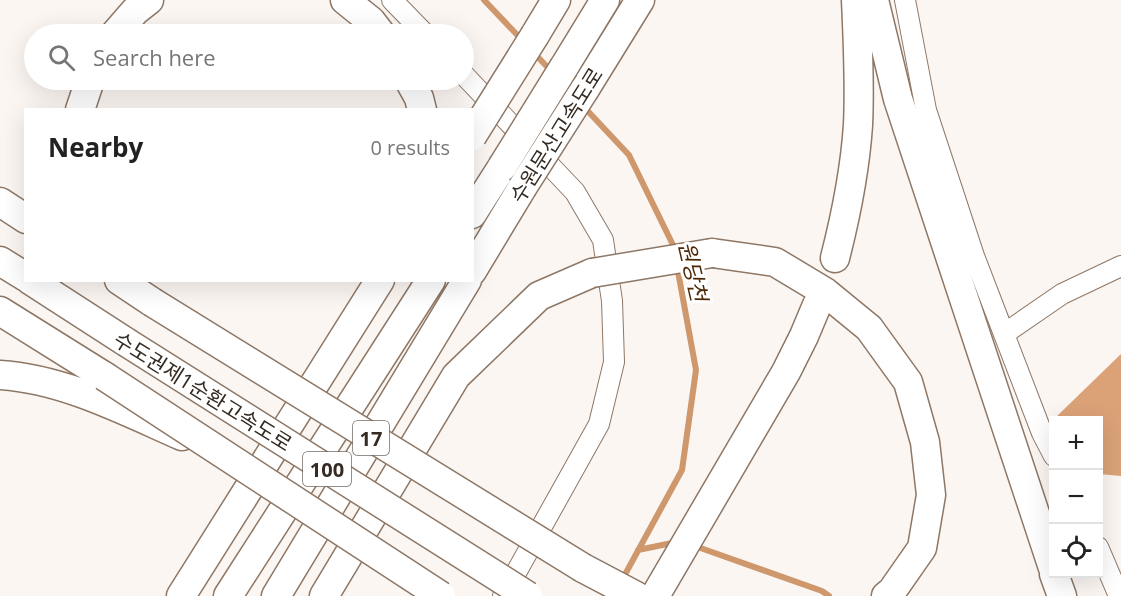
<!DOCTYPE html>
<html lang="en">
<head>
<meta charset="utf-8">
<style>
	body { margin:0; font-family:"Open Sans","Noto Sans KR",sans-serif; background:#f6f6f6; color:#222 }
	.controls { position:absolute; right:18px; bottom:18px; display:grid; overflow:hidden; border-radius:0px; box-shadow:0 6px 24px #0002 }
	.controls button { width:54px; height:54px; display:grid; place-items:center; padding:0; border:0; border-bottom:2px solid #e0e0e0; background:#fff; color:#222; font:30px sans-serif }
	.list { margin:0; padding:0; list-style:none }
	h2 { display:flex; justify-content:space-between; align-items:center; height:78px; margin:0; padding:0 24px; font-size:26px }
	h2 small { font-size:20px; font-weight:400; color:#767676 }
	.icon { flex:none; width:33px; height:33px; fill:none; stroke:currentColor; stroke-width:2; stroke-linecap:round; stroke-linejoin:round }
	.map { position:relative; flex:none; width:1121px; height:596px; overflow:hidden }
	.search { position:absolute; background:#fff; box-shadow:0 6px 24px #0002; left:24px; top:24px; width:450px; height:66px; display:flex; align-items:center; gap:15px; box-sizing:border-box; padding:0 21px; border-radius:33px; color:#767676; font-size:22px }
	.panel { position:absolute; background:#fff; box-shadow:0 6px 24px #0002; left:24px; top:108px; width:450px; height:174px; border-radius:0px }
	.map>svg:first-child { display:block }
	.forest { fill:#dba277 }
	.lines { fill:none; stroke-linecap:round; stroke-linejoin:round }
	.stream { stroke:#ce976c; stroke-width:6 }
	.highway-tunnel { stroke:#d3cdc9; stroke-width:28; stroke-dasharray:28 14; stroke-linecap:butt }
	.minor-casing { stroke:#8e7765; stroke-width:22 }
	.highway-casing { stroke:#8e7765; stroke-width:31 }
	.minor { stroke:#fff; stroke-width:20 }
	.highway { stroke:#fff; stroke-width:28 }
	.highway-bridge-casing { stroke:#8e7765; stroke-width:31; stroke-linecap:butt }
	.highway-bridge { stroke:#fff; stroke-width:28 }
	.labels { text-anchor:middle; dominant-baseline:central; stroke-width:6; stroke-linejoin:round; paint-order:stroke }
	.shield { fill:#fff; stroke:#726b65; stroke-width:1.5 }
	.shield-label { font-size:20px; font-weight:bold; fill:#352b23 }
	.street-label { font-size:21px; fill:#352b23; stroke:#fff }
	.water-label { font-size:22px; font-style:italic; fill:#4e2906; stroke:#fff }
</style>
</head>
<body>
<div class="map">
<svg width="1121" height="596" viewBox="0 0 1121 596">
	<rect width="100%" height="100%" fill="#fbf6f2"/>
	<!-- forest -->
	<path class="forest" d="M1121,354V476L1099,474L1098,420H1057L1056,417Z"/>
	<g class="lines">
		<!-- stream -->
		<path class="stream" d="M484,0L523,41
			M534,53L552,72
			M583,106L629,155L673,245L674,253
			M692,545L822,591L829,596
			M638,550L677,542
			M622,580L682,470L696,370L677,266"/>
		<!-- highway-tunnel -->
		<path class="highway-tunnel" d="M817,305L835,258"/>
		<!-- minor casing -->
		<g class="minor-casing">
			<path id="minor" d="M392,0L425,34
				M905,0L926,110L974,256L1042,433L1054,456
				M464,75L575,192L603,240L612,301L614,362L599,424L503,596
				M1004,334L1062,294L1121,266
				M1098,547L1119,596"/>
		</g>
		<!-- highway casing -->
		<g class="highway-casing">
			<path id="highway" d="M345,0L371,21L381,34
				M874,0L898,99L1054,571
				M115,34L135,11L149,0
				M535,35L556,0
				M564,67L605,0
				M409,80L419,98L422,110
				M585,89L640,0
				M80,110L90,80
				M0,202L26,219
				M472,214L502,167
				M712,253L775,262L825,292L869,328L908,382L925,442L931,495L922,548L892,591L886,596
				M835,258C846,215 855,170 858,125C860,84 858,42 856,0
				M0,261L26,277
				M472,271L522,188
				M30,280L126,342
				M119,280L152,302
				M0,311L104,376
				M0,375C64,379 125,411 182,436
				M583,568L636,596
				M1054,574L1062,596
				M181,596L380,280
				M228,596L431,280
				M276,596L467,280
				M324,596L456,376L539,296L592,273
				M655,596L786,372L804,336L817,305"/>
		</g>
		<!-- minor -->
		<use href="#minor" class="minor"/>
		<!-- highway -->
		<use href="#highway" class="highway"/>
		<!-- highway-bridge casing -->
		<g class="highway-bridge-casing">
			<path id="highway-bridge" d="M472,136L535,35
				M502,167L564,67
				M522,188L585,89
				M592,273L712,253
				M152,302L583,568
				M126,342L528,596
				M104,376L441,596"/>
		</g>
		<!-- highway-bridge -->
		<use href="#highway-bridge" class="highway-bridge"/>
	</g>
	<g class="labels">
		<!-- shield labels -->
		<g class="shield">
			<rect x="353" y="421" width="36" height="34" rx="4.5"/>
			<rect x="303" y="452" width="48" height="34" rx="4.5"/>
		</g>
		<g class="shield-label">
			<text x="371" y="438">17</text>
			<text x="327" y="469">100</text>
		</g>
		<!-- street labels -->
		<g class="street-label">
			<text transform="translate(556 135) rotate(-58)">수원문산고속도로</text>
			<text transform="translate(203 391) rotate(32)">수도권제1순환고속도로</text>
		</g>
		<!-- water labels -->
		<g class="water-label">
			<text transform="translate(694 271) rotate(77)">원당천</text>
		</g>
	</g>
</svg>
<div class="controls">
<button>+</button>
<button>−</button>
<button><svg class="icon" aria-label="locate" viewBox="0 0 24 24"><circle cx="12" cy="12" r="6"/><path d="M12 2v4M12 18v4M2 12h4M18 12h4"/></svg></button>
</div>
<div class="search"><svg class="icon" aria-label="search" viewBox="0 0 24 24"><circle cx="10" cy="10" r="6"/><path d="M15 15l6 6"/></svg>Search here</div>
<section class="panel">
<h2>Nearby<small>0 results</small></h2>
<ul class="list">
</ul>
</section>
</div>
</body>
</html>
